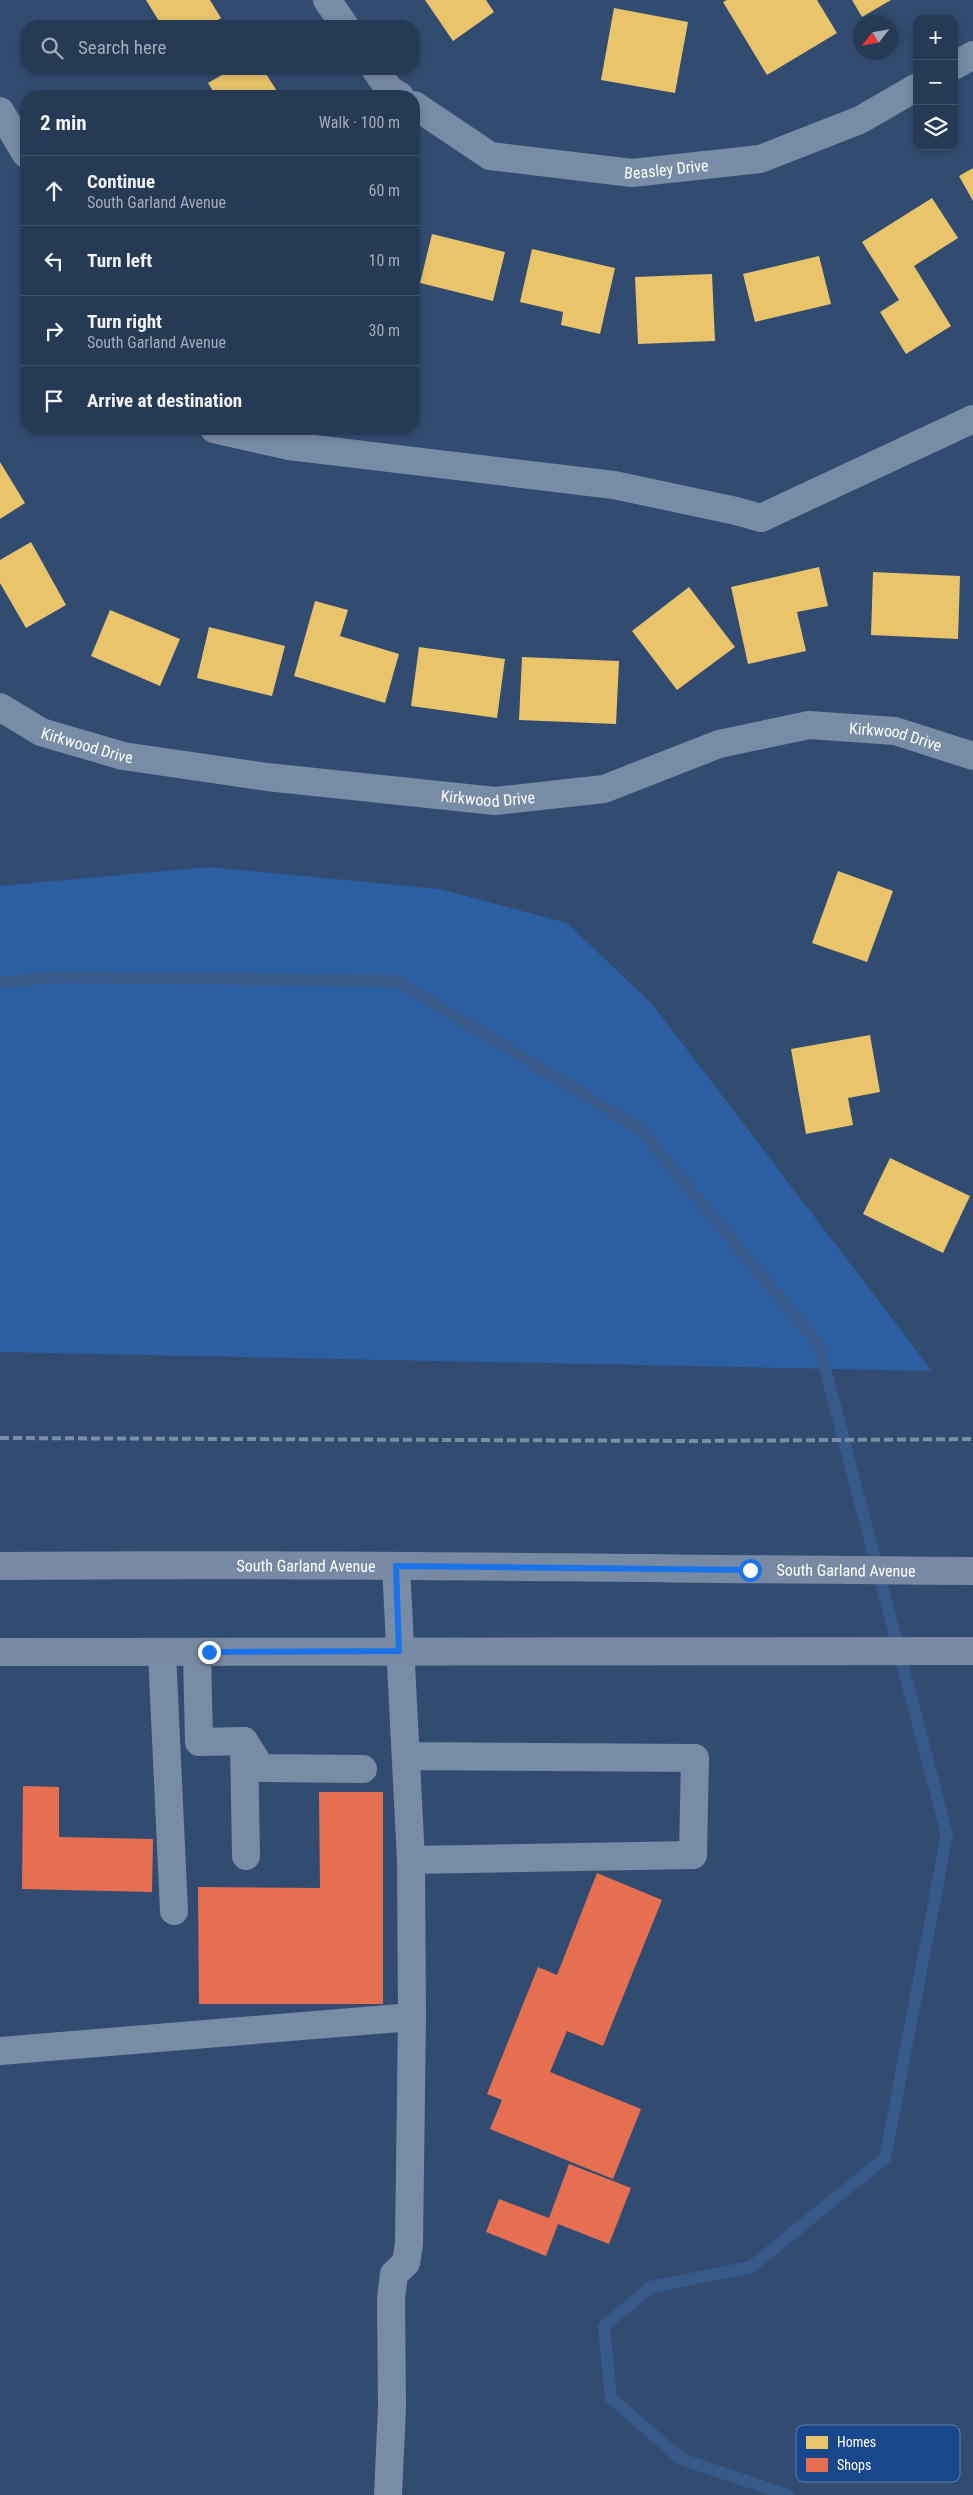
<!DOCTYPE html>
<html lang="en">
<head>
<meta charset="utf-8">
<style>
	body { margin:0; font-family:"Roboto Condensed",sans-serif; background:#2e405b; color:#f1f3f6 }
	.controls { position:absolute; right:15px; top:15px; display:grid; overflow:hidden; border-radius:10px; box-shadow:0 2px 8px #0003 }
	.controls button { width:45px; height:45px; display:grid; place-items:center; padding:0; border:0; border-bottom:1px solid #42536c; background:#263955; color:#f1f3f6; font:25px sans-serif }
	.compass { position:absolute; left:853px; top:15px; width:45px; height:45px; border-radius:50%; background:#263955; box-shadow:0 2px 8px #0003; rotate:239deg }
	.stop { position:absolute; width:15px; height:15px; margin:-11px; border:4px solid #1a73e8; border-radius:50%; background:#fff }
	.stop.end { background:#1a73e8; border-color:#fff; box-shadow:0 1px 5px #0008 }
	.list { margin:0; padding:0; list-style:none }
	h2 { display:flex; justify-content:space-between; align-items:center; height:65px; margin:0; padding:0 20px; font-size:21px }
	h2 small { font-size:16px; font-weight:400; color:#a4acb9 }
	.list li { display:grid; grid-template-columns:32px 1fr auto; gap:15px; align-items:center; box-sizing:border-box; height:70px; padding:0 20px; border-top:1px solid #42536c }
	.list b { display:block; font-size:19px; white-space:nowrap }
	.list p { margin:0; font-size:16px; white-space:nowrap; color:#a4acb9 }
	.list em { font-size:16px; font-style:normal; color:#a4acb9 }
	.icon { flex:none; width:28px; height:28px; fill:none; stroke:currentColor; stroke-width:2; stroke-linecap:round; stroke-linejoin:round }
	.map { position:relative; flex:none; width:973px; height:2495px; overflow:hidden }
	.search { position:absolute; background:#263955; box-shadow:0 2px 8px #0003; left:20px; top:20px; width:400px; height:55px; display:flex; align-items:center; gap:12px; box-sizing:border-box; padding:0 18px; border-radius:20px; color:#a4acb9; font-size:19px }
	.panel { position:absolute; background:#263955; box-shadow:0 2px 8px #0003; left:20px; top:90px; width:400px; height:345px; border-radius:20px }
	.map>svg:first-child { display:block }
	.green { fill:#2c5ea2 }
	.homes { fill:#e9c46a }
	.shops { fill:#e76f51 }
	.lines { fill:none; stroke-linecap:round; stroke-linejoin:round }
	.stream { stroke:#385a8a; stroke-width:12 }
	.minor { stroke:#798ca5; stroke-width:28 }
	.major { stroke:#788aa3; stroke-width:28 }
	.rail { stroke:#7a8da4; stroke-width:4; stroke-dasharray:9 4; stroke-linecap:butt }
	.route { stroke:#1a73e8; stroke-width:6 }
	.labels { text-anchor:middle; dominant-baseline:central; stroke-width:5; stroke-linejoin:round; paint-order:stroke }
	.street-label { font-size:16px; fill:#fff; stroke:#18478b }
	.key { fill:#18478b; stroke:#5d7eae; stroke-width:1 }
	.key-label { font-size:14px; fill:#fff }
</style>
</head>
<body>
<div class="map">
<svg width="973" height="2495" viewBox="0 0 973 2495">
	<rect width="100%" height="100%" fill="#324c71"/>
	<!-- green -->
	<path class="green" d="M209,867L439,889L567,923L653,1005L932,1371L0,1352V886Z"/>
	<!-- homes -->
	<path class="homes" d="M146,0H210L221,18L208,26H162Z
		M425,0H486L494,12L453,41Z
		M727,0H817L837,33L767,75L723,2Z
		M852,0H891L862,17Z
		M614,8L688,22L675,93L601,80Z
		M232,69H263L280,96H216L208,83Z
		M973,168V201L959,176Z
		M932,198L958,238L914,266L951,326L906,354L880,312L899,300L862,242Z
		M432,234L505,252L493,301L420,283Z
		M532,249L615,268L600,334L561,325L563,312L520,302Z
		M819,256L831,304L755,322L743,274Z
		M712,274L715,341L638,344L635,277Z
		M0,462L25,503L0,519Z
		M31,542L66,605L26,628L0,583V560Z
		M819,567L828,606L797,612L806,651L748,664L731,587Z
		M873,572L960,576L958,639L871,635Z
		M689,587L735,647L677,690L632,631Z
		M315,601L348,610L340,636L399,654L385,703L294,676Z
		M110,610L180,639L160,686L91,656Z
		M209,627L285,646L272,696L197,678Z
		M419,647L505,659L497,718L411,706Z
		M522,657L619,661L616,724L519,720Z
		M838,871L893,891L867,962L812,943Z
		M870,1035L880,1092L848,1098L853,1125L806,1134L791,1049Z
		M890,1158L970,1196L943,1253L863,1214Z"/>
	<!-- shops -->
	<path class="shops" d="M23,1786L59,1787V1837L153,1839L152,1892L22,1889Z
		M319,1792H383V2004H199L198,1887L320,1888Z
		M597,1873L662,1900L603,2046L567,2031L550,2072L641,2109L613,2179L490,2129L502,2100L487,2094L538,1967L557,1975Z
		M569,2164L631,2188L609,2244L558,2224L546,2256L486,2232L499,2199L549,2218Z"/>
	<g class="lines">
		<!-- stream -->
		<path class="stream" d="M0,983L56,977L397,981L639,1128L819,1345L947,1835L885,2158L751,2267L651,2287L604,2326L611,2398L681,2459L788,2495"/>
		<!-- minor -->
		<g class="minor">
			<path d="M327,0L345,26"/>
			<path d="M954,66L973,55"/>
			<path d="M375,69L389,89L400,96"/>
			<path id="s1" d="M414,105L490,156L632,173L760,159L860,120L917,87"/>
			<path d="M0,111L26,154"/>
			<path d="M214,429L289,446L614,485L736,511L761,518L973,419"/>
			<path id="s2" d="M0,707L41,732L123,756L267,777L495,801L604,789L719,744L809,725L895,731L973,756"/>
			<path d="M396,1566L411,1860L693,1855L695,1758L406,1756"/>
			<path d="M162,1652L174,1911"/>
			<path d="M197,1652L199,1742L244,1741L246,1856"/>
			<path d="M244,1741L261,1768L363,1769"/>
			<path d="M0,2051L412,2017"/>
			<path d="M388,2495L392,2407L391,2299L394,2274L406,2263L409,2244L412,2017L411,1860"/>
		</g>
		<!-- major -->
		<g class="major">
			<path id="s3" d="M0,1566C324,1563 649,1569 973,1571"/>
			<path d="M0,1652L973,1651"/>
		</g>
		<!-- rail -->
		<path class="rail" d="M0,1438L696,1441L973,1439"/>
	</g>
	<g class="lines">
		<!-- route -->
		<path class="route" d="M209,1652L399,1651L396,1566L750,1570"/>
	</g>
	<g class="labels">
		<!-- street labels -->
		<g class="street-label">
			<text stroke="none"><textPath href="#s1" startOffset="269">Beasley Drive</textPath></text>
			<text stroke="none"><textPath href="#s2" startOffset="921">Kirkwood Drive</textPath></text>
			<text stroke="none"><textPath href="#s2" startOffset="96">Kirkwood Drive</textPath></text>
			<text stroke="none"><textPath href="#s2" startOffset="501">Kirkwood Drive</textPath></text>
			<text stroke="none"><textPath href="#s3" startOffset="306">South Garland Avenue</textPath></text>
			<text stroke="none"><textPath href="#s3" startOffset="846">South Garland Avenue</textPath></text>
		</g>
	</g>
	<!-- legend -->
	<rect x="796" y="2425" width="164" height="57" rx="8" class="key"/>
	<rect x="806" y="2436" width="22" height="13" fill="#e9c46a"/>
	<rect x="806" y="2458" width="22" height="14" fill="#e76f51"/>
	<g class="key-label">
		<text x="837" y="2447">Homes</text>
		<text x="837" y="2470">Shops</text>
	</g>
</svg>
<div class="controls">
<button>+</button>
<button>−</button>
<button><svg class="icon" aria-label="layers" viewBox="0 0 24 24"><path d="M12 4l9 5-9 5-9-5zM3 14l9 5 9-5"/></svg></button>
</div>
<svg class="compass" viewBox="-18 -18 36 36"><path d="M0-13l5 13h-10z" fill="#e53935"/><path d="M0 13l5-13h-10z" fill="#a4acb9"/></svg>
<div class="stop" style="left:750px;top:1570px"></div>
<div class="stop end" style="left:209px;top:1652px"></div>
<div class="search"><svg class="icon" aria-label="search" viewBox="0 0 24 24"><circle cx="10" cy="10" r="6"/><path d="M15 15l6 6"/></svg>Search here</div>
<section class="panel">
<h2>2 min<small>Walk · 100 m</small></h2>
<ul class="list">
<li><svg class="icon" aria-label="ahead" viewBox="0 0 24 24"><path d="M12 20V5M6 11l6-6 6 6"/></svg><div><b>Continue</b><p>South Garland Avenue</p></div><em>60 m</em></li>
<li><svg class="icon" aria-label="left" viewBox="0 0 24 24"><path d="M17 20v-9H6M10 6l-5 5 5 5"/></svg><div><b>Turn left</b></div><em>10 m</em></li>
<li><svg class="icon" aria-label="right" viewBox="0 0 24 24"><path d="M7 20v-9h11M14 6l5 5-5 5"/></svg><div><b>Turn right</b><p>South Garland Avenue</p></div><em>30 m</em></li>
<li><svg class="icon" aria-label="arrive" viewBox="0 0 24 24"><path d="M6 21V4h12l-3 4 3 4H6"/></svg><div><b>Arrive at destination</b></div></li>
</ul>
</section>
</div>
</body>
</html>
